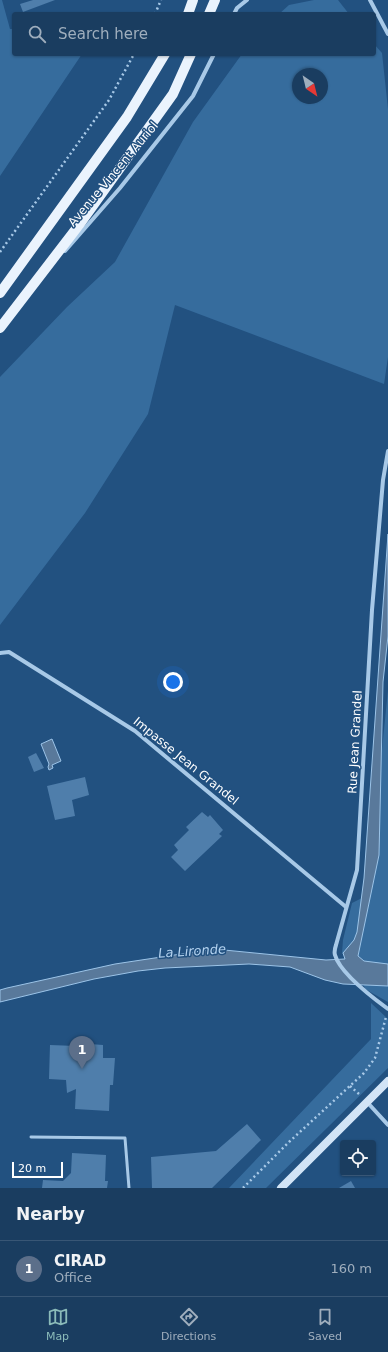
<!DOCTYPE html>
<html lang="en">
<head>
<meta charset="utf-8">
<style>
	:root { --surface:#1a3d60; --page:#274869; --text:#f1f3f6; --muted:#9faebd; --line:#385675; --accent:#8bbbb9 }
	body { margin:0; font-family:"DejaVu Sans",sans-serif; background:var(--page); color:var(--text) }
	.controls { position:absolute; right:12px; bottom:12px; display:grid; overflow:hidden; border-radius:4px; box-shadow:0 1px 3px #0004 }
	.controls button { width:36px; height:36px; display:grid; place-items:center; padding:0; border:0; border-bottom:1px solid var(--line); background:var(--surface); color:var(--text); font:20px sans-serif }
	.compass { position:absolute; left:292px; top:68px; width:36px; height:36px; border-radius:50%; background:var(--surface); box-shadow:0 1px 3px #0004; rotate:145deg }
	.scale { position:absolute; left:12px; bottom:10px; width:51px; box-sizing:border-box; padding-left:4px; border:2px solid #fff; border-top:0; font-size:11px; line-height:14px; white-space:nowrap; color:#fff; -webkit-text-stroke:3px #225180; paint-order:stroke }
	.you { position:absolute; left:173px; top:682px; width:14px; height:14px; margin:-10px; border:3px solid #fff; border-radius:50%; background:#1a73e8; box-shadow:0 0 0 6px #1a73e833 }
	.badge { display:grid; place-items:center; width:26px; height:26px; border-radius:50%; background:var(--accent); color:#fff; font-size:13px; font-weight:700 }
	.pin { position:absolute; translate:-50% -33px; filter:drop-shadow(0 1px 2px #0008) }
	.pin::after { content:''; position:absolute; top:21px; width:14px; height:12px; background:inherit; clip-path:polygon(0 0,100% 0,50% 100%) }
	.list { margin:0; padding:0; list-style:none }
	h2 { display:flex; justify-content:space-between; align-items:center; height:52px; margin:0; padding:0 16px; font-size:17px }
	h2 small { font-size:13px; font-weight:400; color:var(--muted) }
	.list li { display:grid; grid-template-columns:26px 1fr auto; gap:12px; align-items:center; box-sizing:border-box; height:56px; padding:0 16px; border-top:1px solid var(--line) }
	.list b { display:block; font-size:15px; white-space:nowrap }
	.list p { margin:0; font-size:13px; white-space:nowrap; color:var(--muted) }
	.list em { font-size:13px; font-style:normal; color:var(--muted) }
	.icon { flex:none; width:22px; height:22px; fill:none; stroke:currentColor; stroke-width:2; stroke-linecap:round; stroke-linejoin:round }
	.map { position:relative; flex:none; width:388px; height:1188px; overflow:hidden }
	.search { position:absolute; background:var(--surface); box-shadow:0 1px 3px #0004; left:12px; right:12px; top:12px; height:44px; display:flex; align-items:center; gap:10px; box-sizing:border-box; padding:0 14px; border-radius:4px; color:var(--muted); font-size:15px }
	.sheet { height:108px; background:var(--surface) }
	nav { display:flex; justify-content:space-around; align-items:center; box-sizing:border-box; height:56px; border-top:1px solid var(--line); background:var(--surface); font-size:11px; color:var(--muted) }
	nav a { display:grid; justify-items:center; gap:2px }
	nav .on { color:var(--accent) }
	.map>svg:first-child { display:block }
</style>
</head>
<body>
<div class="map">
<svg width="388" height="1188" viewBox="0 0 388 1188">
	<rect width="100%" height="100%" fill="#225180"/>
	<!-- green -->
	<g fill="#366c9d" fill-rule="evenodd">
		<path d="M0 0H2L10 29H14V54H82L0 176Z"/>
		<path d="M314 0H338L349 14H279L289 5Z"/>
		<path d="M374 44 382 53 388 109V357L384 384 175 305 148 414 85 513 0 625V377L67 307 115 262 193 122 242 54H374ZM298 74H322V98H298Z"/>
		<path d="M388 690V1002L365 989 362 979 342 953 343 940 352 903 364 897 378 789Z"/>
		<path d="M371 1003 388 1019V1068L266 1188H229L371 1039Z"/>
	</g>
	<!-- water -->
	<g fill="#59799b" stroke="#9cc4e8">
		<path d="M388 534V636L383 682 379 855 358 956 364 961 388 964V986L343 984 325 980 290 967 249 964 165 968 138 971 94 979 0 1002V990L7 988 115 964 214 949 326 960 345 959 343 953 354 940 357 932 364 878Z"/>
		<path d="M52 739 61 761 52 765 53 768 49 770 48 767 49 764 41 744Z"/>
	</g>
	<!-- building -->
	<g fill="#4f7eab">
		<path d="M33 0H55L23 12 20 4Z"/>
		<path d="M36 753 44 768 34 772 28 757Z"/>
		<path d="M85 777 89 795 72 800 75 816 55 820 47 786Z"/>
		<path d="M202 812 208 817 210 815 223 830 219 834 222 836 185 871 171 857 178 850 174 845 189 830 186 827Z"/>
		<path d="M76 1043 103 1045V1058H115L113 1085H110L109 1111 75 1109 76 1089 67 1093 66 1080 49 1079 50 1045 76 1046Z"/>
		<path d="M247 1124 261 1140 212 1188H152L151 1157 216 1151Z"/>
		<path d="M72 1153 106 1155 105 1181H108L107 1188H42L43 1180 63 1181 71 1173Z"/>
		<path d="M351 1181 355 1188H339Z"/>
	</g>
	<g fill="none" stroke-linecap="round" stroke-linejoin="round">
		<!-- path -->
		<g stroke="#a8c9e7" stroke-width="2.5" stroke-dasharray="2 3" stroke-linecap="butt">
			<path d="M155 14 161 0"/>
			<path d="M0 252 109 100 134 54"/>
			<path d="M350 1086 359 1094"/>
			<path d="M243 1188 289 1142 364 1073 375 1058 386 1017"/>
		</g>
		<!-- lane -->
		<path stroke="#a8c9e7" stroke-width="3" d="M31 1137 125 1138 129 1188"/>
		<!-- street -->
		<g stroke="#a8c9e7" stroke-width="4">
			<path d="M370 0 388 34"/>
			<path d="M234 14 237 8 247 0"/>
			<path d="M65 251 120 188 193 96 214 54"/>
			<path d="M388 451 383 480 372 610 357 870 336 945C335 948 334 952 335 955 340 973 373 998 388 1009"/>
			<path d="M0 653 9 652 135 731 346 907"/>
			<path d="M367 1102 388 1125"/>
		</g>
		<!-- secondary -->
		<path stroke="#d2e4f6" stroke-width="8" d="M281 1188 388 1081"/>
		<!-- primary -->
		<g stroke="#eaf3fd" stroke-width="10">
			<path d="M188 14 193 0"/>
			<path d="M209 14 215 0"/>
			<path d="M0 293 127 117 165 54"/>
			<path d="M0 328 79 225 173 94 191 54"/>
		</g>
	</g>
	<g text-anchor="middle" dominant-baseline="central" stroke-width="3" stroke-linejoin="round" paint-order="stroke">
		<!-- street labels -->
		<g font-size="12" fill="#fff" stroke="#225180">
			<text transform="translate(113 174) rotate(-50)">Avenue Vincent Auriol</text>
			<text transform="translate(355 742) rotate(-87)">Rue Jean Grandel</text>
			<text transform="translate(186 761) rotate(39)">Impasse Jean Grandel</text>
		</g>
		<!-- water labels -->
		<g font-size="13" font-style="italic" fill="#b3d2ef" stroke="#225180">
			<text transform="translate(192 951) rotate(-4)">La Lironde</text>
		</g>
	</g>
</svg>
<div class="controls">
<button><svg class="icon" aria-label="locate" viewBox="0 0 24 24"><circle cx="12" cy="12" r="6"/><path d="M12 2v4M12 18v4M2 12h4M18 12h4"/></svg></button>
</div>
<svg class="compass" viewBox="-18 -18 36 36"><path d="M0-13l5 13h-10z" fill="#e53935"/><path d="M0 13l5-13h-10z" fill="#9faebd"/></svg>
<div class="scale">20 m</div>
<div class="you"></div>
<div class="pin badge" style="left:82px;top:1069px;background:#5c6f8a">1</div>
<div class="search"><svg class="icon" aria-label="search" viewBox="0 0 24 24"><circle cx="10" cy="10" r="6"/><path d="M15 15l6 6"/></svg>Search here</div>
</div>
<section class="sheet">
<h2>Nearby<small></small></h2>
<ul class="list">
<li><span class="badge" style="background:#5c6f8a">1</span><div><b>CIRAD</b><p>Office</p></div><em>160 m</em></li>
</ul>
</section>
<nav>
<a class="on"><svg class="icon" aria-label="map" viewBox="0 0 24 24"><path d="M3 6l6-2 6 2 6-2v14l-6 2-6-2-6 2zM9 4v14M15 6v14"/></svg>Map</a>
<a><svg class="icon" aria-label="directions" viewBox="0 0 24 24"><path d="M12 3l9 9-9 9-9-9zM9 14v-3h6M13 9l2 2-2 2"/></svg>Directions</a>
<a><svg class="icon" aria-label="saved" viewBox="0 0 24 24"><path d="M7 4h10v16l-5-4-5 4z"/></svg>Saved</a>
</nav>
</body>
</html>
